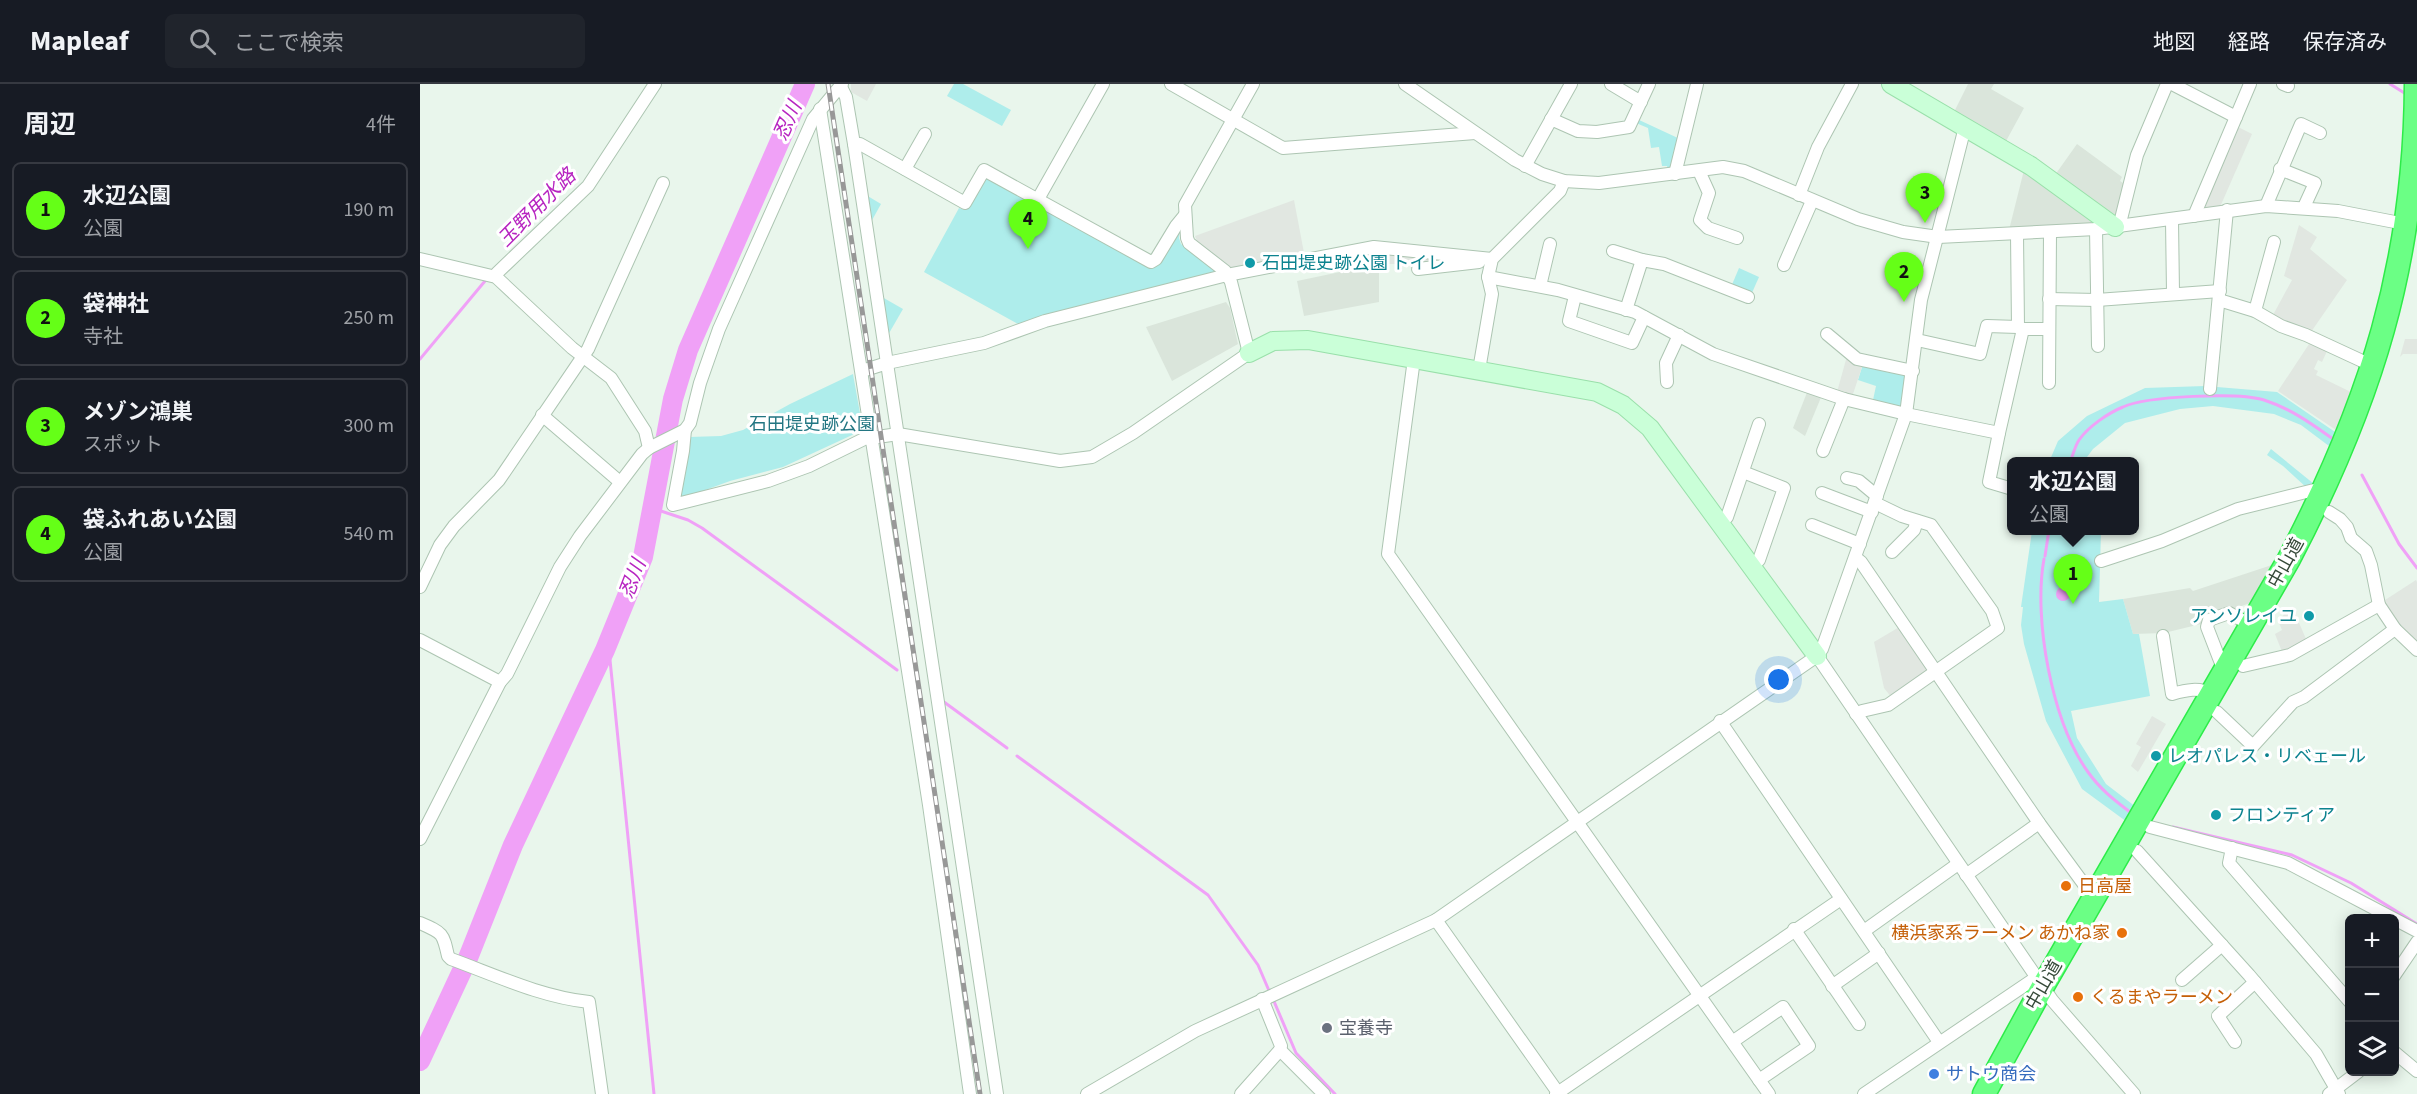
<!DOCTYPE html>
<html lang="ja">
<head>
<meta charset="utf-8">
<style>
	:root { --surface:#171b24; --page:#20242c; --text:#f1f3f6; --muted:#9ea1a6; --line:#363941; --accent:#65ff17 }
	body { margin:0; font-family:"Source Sans 3","Noto Sans JP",sans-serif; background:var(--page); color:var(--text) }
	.controls { position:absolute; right:18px; bottom:18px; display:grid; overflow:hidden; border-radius:9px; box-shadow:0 3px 15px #0003 }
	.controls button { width:54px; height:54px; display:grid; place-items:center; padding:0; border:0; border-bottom:2px solid var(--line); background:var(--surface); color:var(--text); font:30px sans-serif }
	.you { position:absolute; left:1359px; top:596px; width:21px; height:21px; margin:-15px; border:4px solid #fff; border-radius:50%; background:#1a73e8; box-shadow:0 0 0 9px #1a73e833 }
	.badge { display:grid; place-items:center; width:39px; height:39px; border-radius:50%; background:var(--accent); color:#111; font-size:20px; font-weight:700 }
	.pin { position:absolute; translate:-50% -50px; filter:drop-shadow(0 2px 3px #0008) }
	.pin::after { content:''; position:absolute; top:32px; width:21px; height:18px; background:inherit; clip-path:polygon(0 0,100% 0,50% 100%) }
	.popup { position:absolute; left:1587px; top:373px; width:132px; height:78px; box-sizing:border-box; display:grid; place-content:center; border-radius:9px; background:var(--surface); filter:drop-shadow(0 2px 4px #0005); font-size:20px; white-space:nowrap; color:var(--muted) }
	.popup b { font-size:22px; color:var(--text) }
	.popup::after { content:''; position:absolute; left:50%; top:100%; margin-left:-12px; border:12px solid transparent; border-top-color:var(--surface) }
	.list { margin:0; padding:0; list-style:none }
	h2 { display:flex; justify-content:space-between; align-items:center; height:78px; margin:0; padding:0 24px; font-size:26px }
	h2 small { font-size:20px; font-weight:400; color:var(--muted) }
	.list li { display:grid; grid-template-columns:39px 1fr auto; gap:18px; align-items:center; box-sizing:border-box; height:96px; margin:0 12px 12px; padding:0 12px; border:2px solid var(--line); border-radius:9px }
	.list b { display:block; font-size:22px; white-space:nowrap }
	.list p { margin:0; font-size:20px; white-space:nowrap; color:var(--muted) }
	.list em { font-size:20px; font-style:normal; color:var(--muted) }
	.icon { flex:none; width:33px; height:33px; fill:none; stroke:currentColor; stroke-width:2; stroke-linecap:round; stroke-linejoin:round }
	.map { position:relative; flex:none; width:1997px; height:1010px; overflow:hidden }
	header { display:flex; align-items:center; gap:36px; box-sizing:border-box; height:84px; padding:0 30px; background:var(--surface); border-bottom:2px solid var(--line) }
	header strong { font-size:28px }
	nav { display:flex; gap:33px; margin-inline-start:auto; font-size:21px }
	.search { width:420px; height:54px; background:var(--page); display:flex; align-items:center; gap:15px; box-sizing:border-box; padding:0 21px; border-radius:9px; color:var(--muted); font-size:22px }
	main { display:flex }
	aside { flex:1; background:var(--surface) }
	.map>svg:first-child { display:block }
</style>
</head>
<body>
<header>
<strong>Mapleaf</strong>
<div class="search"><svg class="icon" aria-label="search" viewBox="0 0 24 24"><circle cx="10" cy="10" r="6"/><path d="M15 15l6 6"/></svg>ここで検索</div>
<nav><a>地図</a><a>経路</a><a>保存済み</a></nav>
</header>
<main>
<aside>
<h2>周辺<small>4件</small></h2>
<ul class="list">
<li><span class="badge">1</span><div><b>水辺公園</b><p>公園</p></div><em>190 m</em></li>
<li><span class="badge">2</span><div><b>袋神社</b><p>寺社</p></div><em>250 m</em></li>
<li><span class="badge">3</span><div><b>メゾン鴻巣</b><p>スポット</p></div><em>300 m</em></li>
<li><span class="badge">4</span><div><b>袋ふれあい公園</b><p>公園</p></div><em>540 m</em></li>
</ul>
</aside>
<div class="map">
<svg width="1997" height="1010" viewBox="0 0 1997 1010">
	<rect width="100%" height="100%" fill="#e9f6ec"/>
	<!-- industrial -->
	<g fill="#dae5db">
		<path d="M1548 0H1574L1571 5 1604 24 1585 59 1534 28Z"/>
		<path d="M1657 60 1702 93 1700 97 1706 101 1696 135 1635 91Z"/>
		<path d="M1604 86 1674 136 1672 141 1589 146Z"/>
		<path d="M959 184V218L884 232 877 197 920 188Z"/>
		<path d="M806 218 810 224 818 260 752 297 726 243Z"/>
		<path d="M1388 306 1402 311 1385 352 1373 344Z"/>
		<path d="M1855 480 1833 518 1785 535V539L1744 549 1713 550 1703 515 1770 504 1773 507Z"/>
	</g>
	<!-- green -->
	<g fill="#aeedeb">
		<path d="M534 0H543L591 26 582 42 527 12Z"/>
		<path d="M1217 35 1260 55 1253 81 1248 86 1247 82H1242L1239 63 1231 64 1228 44 1216 39Z"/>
		<path d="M568 91 734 184 756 145H760L759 154 761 160 801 190 600 241 504 188 539 124 545 126 563 92Z"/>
		<path d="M446 111 461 120 451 138Z"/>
		<path d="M1319 184 1339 193 1331 211 1311 203Z"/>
		<path d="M462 213 483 225 468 251Z"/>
		<path d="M1443 280 1489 291 1483 323 1453 316 1456 302 1438 296Z"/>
		<path d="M433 290 443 346 363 383 310 397 258 416 269 353 301 352 323 346 370 320Z"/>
		<path d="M1785 302 1857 308 1918 350 1913 365 1881 341 1854 330 1793 322 1760 325 1705 339 1673 365 1664 377 1629 378 1638 357 1667 332 1725 304Z"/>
		<path d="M1851 365 1894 400 1887 404 1863 382 1847 371Z"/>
		<path d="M1612 447H1681L1679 518 1703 515 1713 550H1719L1730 612 1651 627 1657 654 1686 700 1716 723 1707 738 1662 705 1626 637 1604 560 1601 541 1603 523H1601Z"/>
	</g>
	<!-- parking -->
	<g fill="#e1e7e1">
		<path d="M431 0H456L447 17 431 8Z"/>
		<path d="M1816 42 1832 50 1800 123 1784 126 1782 122Z"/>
		<path d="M874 116 885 174 815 187 777 157 775 152Z"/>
		<path d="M1879 141 1897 153 1890 165 1927 196 1891 248 1853 231 1872 196 1864 192Z"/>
		<path d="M955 169 1013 173 1012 180H940L917 183 915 175Z"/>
		<path d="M1985 255H1997V270H1983L1980 273Z"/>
		<path d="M1891 257 1908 265 1902 278 1898 276 1894 285 1898 287 1896 291 1933 309 1919 348 1858 307Z"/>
		<path d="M1427 272 1443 280 1432 313 1417 308Z"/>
		<path d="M1996 496 1997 498V562L1977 543 1962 518Z"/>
		<path d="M1874 527 1886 555 1863 570 1855 550 1862 546 1859 539 1864 530Z"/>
		<path d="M1481 542 1511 588 1472 614 1464 604 1454 558Z"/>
		<path d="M1732 632 1746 640 1718 688 1711 682 1721 663 1716 660Z"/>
	</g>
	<!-- water -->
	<circle fill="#f0a1f7" cx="1643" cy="510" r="7"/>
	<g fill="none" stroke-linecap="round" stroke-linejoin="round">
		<!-- stream -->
		<g stroke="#f0a1f7" stroke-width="3">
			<path d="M1970 0 1986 10"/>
			<path d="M0 275 65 197"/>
			<path d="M1650 378C1653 371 1655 362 1659 356 1668 343 1688 329 1703 323 1727 312 1819 308 1844 316 1872 325 1893 341 1916 357"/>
			<path d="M1942 391 1979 460 1997 484"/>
			<path d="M232 424 268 436 282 444 477 586"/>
			<path d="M1625 472 1629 446"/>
			<path d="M1624 475C1613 535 1632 638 1668 688 1680 705 1694 716 1710 728"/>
			<path d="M185 566 190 576 234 1010"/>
			<path d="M524 618 587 664"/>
			<path d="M597 672 788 811 838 881 850 909"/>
			<path d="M1753 743 1872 771 1931 799 1997 840"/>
			<path d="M853 915 876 969 915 1010"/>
		</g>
		<!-- river -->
		<path stroke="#f0a1f7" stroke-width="20" d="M0 977 48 874 93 761 185 566 223 473 253 315 268 266 385 0"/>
		<!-- street casing -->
		<g stroke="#adc5b2" stroke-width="14">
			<g id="street">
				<path d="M751 0 863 64 1055 49"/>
				<path d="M985 0 1095 76 1122 90 1144 97 1179 99 1303 83 1324 87 1438 135 1483 148 1518 153 1676 145 1846 122 1918 127 1985 140"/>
				<path d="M1191 0 1221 18"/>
				<path d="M1752 0 1816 33"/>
				<path d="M1863 0 1868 2"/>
				<path d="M421 3 426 13 434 60 577 1010"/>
				<path d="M400 25 509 721 550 1010"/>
				<path d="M1131 35 1158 47 1177 48 1209 43 1229 0"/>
				<path d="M434 60H440L545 119 564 86 731 178 736 175 756 142 765 131"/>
				<path d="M1105 82 1151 0"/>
				<path d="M485 85 505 50"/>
				<path d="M1860 85 1895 99 1884 123"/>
				<path d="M1279 87 1289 109 1280 136 1288 144 1317 154"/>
				<path d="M1255 90 1277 0"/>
				<path d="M1379 111 1398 63 1432 0"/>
				<path d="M618 115 683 0"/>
				<path d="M1846 122 1881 40 1900 49"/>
				<path d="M1774 132 1830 0"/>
				<path d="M1752 136 1753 209"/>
				<path d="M1699 143 1717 71 1747 0"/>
				<path d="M1676 145 1678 262"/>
				<path d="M1597 150 1598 243"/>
				<path d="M1193 167 1222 176"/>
				<path d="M0 175 76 193 152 264 191 294 225 347 229 364"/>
				<path d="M1364 181 1392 117"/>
				<path d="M998 185 1059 178"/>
				<path d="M76 193 77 189 168 102 235 0"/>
				<path d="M1068 193 1138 206 1215 228 1293 270 1424 315 1486 330 1579 349 1603 245H1629"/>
				<path d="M1120 202 1130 160"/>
				<path d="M1155 212 1149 237 1212 259 1224 233"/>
				<path d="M1629 215 1677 216 1800 207"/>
				<path d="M1799 216 1835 227 1861 242 1886 251 1953 282"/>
				<path d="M1206 226 1222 176 1244 180 1328 213"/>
				<path d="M1835 227 1854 158"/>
				<path d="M1407 250 1437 275 1493 287"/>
				<path d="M1497 256 1560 270 1567 242 1598 243 1603 245"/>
				<path d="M994 275 968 470 1349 1010"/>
				<path d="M1059 286 1072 210 1068 193 1072 175 1140 107 1144 97"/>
				<path d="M442 287 467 279 564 259 625 237 807 191 954 163 1072 175"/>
				<path d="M1247 298 1246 279 1259 251"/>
				<path d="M1629 299 1630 149"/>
				<path d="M1790 305 1807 126"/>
				<path d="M122 331 200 398"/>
				<path d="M265 346 263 367 253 421 348 397 389 382 444 355 478 350 640 377 672 373 713 349 829 269 811 198 805 187 769 159 767 154 765 121 833 0"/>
				<path d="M1579 349 1569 398 1589 404"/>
				<path d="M1403 367 1424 315"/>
				<path d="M1323 388 1364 404 1339 476 1332 483"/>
				<path d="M1427 394 1439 397 1457 412"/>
				<path d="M1402 409 1452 428"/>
				<path d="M1909 428 1920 435 1927 443 1931 454 1946 467 1951 481 1959 521 1975 545 1997 566"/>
				<path d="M1300 440 1307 433 1339 340"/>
				<path d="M1392 441 1440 460"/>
				<path d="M1472 468 1494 446 1497 437"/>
				<path d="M1436 474 1441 478 1619 739 1674 814"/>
				<path d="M1681 477 1742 457 1818 425 1894 406 1904 408"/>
				<path d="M0 503 20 461 34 442 79 396 168 265 243 99"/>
				<path d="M1743 552 1752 610C1766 606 1779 603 1792 610"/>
				<path d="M0 556 80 598"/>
				<path d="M1397 572 1632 916 1714 1010"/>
				<path d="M1823 582 1870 571 1959 521"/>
				<path d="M1804 587 1787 543 1789 536 1809 529 1831 541"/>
				<path d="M1797 628 1833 662 1873 618 1884 613 1975 545"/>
				<path d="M1436 630 1442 627 1468 621 1578 544 1572 527 1511 441 1482 432 1455 419"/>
				<path d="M1300 637 1519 958"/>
				<path d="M1730 743 1868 779 1997 847"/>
				<path d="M0 755 80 598 87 590 140 483 160 452 222 370 229 364 265 346 270 339 280 299 299 245 393 35 422 0"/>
				<path d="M1812 764 1809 779 1930 918"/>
				<path d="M1717 767 1829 891 1896 970 1919 1010"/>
				<path d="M1546 791 1619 739"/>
				<path d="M1016 836 1139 1010"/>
				<path d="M0 839C23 849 23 849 28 872L31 875C75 891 121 913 169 918L182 1010"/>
				<path d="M1374 845 1439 940"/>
				<path d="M1444 847 1538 780"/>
				<path d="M1974 892 1997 858"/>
				<path d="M1762 896 1802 861"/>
				<path d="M1412 902 1459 869"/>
				<path d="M1315 956 1363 923 1389 962 1339 996"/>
				<path d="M1815 958 1798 932 1835 898"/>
				<path d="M860 966 904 1010"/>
				<path d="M1974 968 1997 987"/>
				<path d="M667 1010 775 947 1016 836 1397 572 1402 565 1486 330 1501 216 1545 43"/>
				<path d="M821 1010 860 966 861 962 842 915"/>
				<path d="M1136 1010 1421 815"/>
				<path d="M1444 1010 1617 893"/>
				<path d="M1909 1010 1938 988"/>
			</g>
		</g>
		<!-- secondary casing -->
		<g stroke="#99e0aa" stroke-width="20">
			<g id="secondary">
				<path d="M1471 0 1611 82 1695 143"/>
				<path d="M829 269 853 257 888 256 1177 308 1203 321 1230 344 1397 572"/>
			</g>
		</g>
		<!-- highway casing -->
		<g stroke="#2deb49" stroke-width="25">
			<path id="highway" d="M1564 1010 1623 902 1869 475C1951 318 1995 179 1996 0"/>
		</g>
		<!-- street -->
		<use href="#street" stroke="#fff" stroke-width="12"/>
		<!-- secondary -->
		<use href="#secondary" stroke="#caffd8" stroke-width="18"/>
		<!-- highway -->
		<use href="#highway" stroke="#6bff85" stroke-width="22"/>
		<!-- rail casing -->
		<g stroke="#989898" stroke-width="5">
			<path id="rail" d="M408 0 560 1010"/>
		</g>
		<!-- rail -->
		<use href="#rail" stroke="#fff" stroke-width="3" stroke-dasharray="9" stroke-linecap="butt"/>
	</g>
	<!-- markers -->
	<g fill="#0f9aa8" stroke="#fff" stroke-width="2">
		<circle cx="830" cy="179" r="6"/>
		<circle cx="1889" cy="532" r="6"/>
		<circle cx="1736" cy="672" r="6"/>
		<circle cx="1796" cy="731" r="6"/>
	</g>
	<g fill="#e8710a" stroke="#fff" stroke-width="2">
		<circle cx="1646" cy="802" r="6"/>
		<circle cx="1702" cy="849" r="6"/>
		<circle cx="1658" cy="913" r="6"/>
	</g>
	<circle fill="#6b7280" stroke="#fff" stroke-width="2" cx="907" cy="944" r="6"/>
	<circle fill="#3f7fe0" stroke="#fff" stroke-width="2" cx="1514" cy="990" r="6"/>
	<g text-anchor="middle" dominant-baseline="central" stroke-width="6" stroke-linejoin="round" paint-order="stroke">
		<!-- culture labels -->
		<g font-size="18" fill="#0d838f" stroke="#fff" text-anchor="start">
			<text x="842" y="179">石田堤史跡公園 トイレ</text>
			<text x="1877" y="532" text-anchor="end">アンソレイユ</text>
			<text x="1748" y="672">レオパレス・リベェール</text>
			<text x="1808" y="731">フロンティア</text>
		</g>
		<!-- park labels -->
		<g font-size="18" fill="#237682" stroke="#fff">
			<text x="392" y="340">石田堤史跡公園</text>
		</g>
		<!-- street labels -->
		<g font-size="18" fill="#364a39" stroke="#fff">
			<text transform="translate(1866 479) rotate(-61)">中山道</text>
			<text transform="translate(1624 901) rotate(-60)">中山道</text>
		</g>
		<!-- food labels -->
		<g font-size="18" fill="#c56008" stroke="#fff" text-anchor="start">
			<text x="1658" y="802">日高屋</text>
			<text x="1690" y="849" text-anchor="end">横浜家系ラーメン あかね家</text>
			<text x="1670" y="913">くるまやラーメン</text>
		</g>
		<!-- worship labels -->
		<g font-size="18" fill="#5b616d" stroke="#fff" text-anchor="start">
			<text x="919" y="944">宝養寺</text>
		</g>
		<!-- shop labels -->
		<g font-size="18" fill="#366cbe" stroke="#fff" text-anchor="start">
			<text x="1526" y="990">サトウ商会</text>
		</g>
		<!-- water labels -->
		<g font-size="20" font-style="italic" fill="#b725c1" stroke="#fff">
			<text transform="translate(368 37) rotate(-66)">忍川</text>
			<text transform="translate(117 124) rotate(-45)">玉野用水路</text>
			<text transform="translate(213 495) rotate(-69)">忍川</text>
		</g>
	</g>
</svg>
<div class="controls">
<button>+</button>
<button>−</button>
<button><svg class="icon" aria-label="layers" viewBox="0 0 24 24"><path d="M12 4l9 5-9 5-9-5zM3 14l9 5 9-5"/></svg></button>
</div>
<div class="you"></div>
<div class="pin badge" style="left:1653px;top:520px">1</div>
<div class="popup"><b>水辺公園</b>公園</div>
<div class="pin badge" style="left:1484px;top:218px">2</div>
<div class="pin badge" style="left:1505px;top:139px">3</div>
<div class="pin badge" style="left:608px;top:165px">4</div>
</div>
</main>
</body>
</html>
